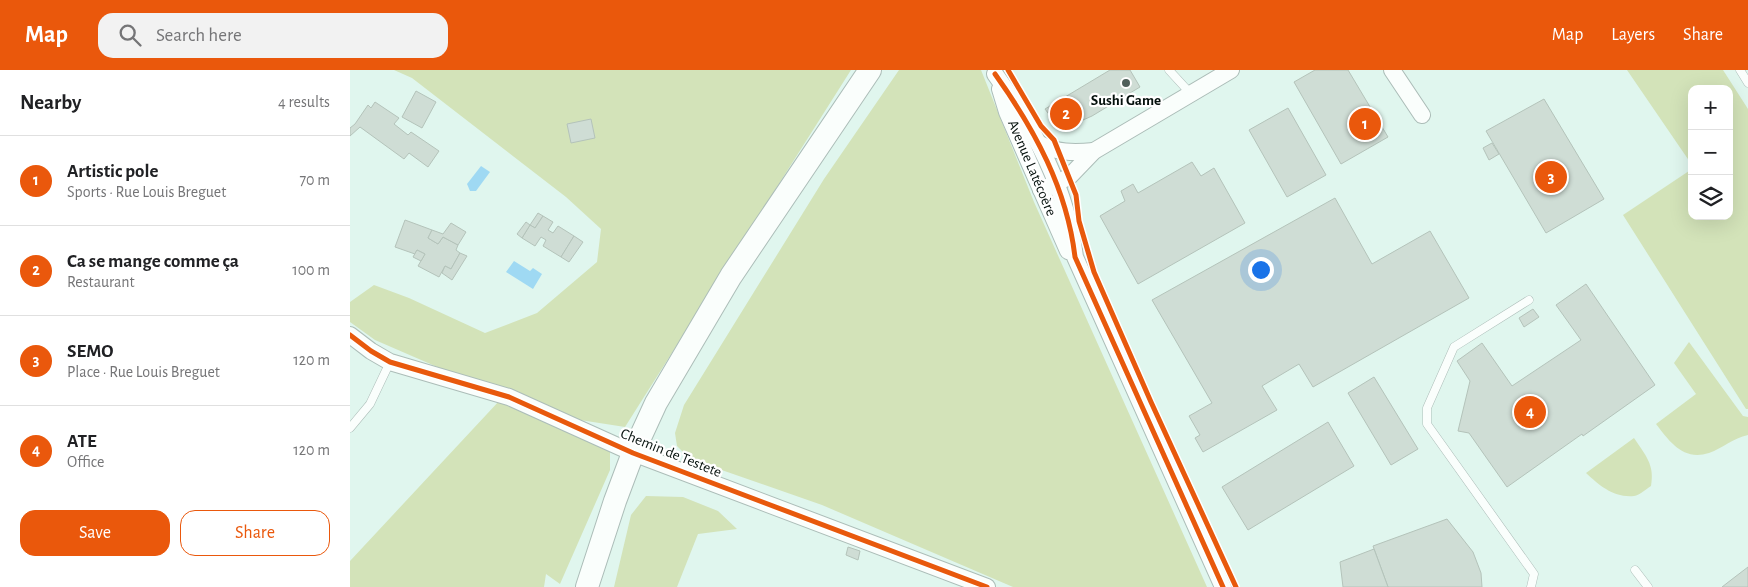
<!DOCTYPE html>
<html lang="en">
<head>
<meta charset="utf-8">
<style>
	:root { --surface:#fff; --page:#f2f2f2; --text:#202124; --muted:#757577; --line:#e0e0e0; --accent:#ea580c }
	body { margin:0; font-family:"Alegreya Sans",sans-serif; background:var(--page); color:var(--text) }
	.controls { position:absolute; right:15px; top:15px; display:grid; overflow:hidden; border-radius:10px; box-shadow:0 5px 20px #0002 }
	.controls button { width:45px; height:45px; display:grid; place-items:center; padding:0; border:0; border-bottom:1px solid var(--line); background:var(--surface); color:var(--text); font:25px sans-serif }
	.you { position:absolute; left:910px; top:199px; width:18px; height:18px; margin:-12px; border:4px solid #fff; border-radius:50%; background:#1a73e8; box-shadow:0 0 0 8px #1a73e833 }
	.badge { display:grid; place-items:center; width:32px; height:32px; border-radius:50%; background:var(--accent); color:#fff; font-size:16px; font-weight:700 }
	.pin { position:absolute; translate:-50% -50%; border:2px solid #fff; box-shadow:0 1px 5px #0006 }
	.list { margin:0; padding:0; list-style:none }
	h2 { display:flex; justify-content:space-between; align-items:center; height:65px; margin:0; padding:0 20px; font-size:21px }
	h2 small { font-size:16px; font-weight:400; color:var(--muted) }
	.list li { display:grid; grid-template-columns:32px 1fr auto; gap:15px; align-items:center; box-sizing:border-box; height:90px; padding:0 20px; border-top:1px solid var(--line) }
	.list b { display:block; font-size:19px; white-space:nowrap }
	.list p { margin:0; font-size:16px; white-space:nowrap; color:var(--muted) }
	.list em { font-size:16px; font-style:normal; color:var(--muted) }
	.actions { display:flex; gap:10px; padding:15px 20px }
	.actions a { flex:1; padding:11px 0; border:1px solid var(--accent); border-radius:15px; text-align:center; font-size:18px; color:var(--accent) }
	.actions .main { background:var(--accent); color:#fff }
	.icon { flex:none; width:28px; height:28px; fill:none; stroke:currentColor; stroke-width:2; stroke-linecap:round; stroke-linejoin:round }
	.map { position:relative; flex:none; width:1398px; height:517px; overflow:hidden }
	header { display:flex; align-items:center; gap:30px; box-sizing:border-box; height:70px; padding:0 25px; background:var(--accent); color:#fff }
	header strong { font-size:24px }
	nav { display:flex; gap:28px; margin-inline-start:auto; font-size:18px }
	.search { width:350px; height:45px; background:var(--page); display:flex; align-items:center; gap:12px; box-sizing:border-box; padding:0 18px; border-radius:15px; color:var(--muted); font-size:19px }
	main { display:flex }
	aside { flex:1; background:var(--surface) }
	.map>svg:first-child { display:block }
</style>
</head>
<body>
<header>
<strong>Map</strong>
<div class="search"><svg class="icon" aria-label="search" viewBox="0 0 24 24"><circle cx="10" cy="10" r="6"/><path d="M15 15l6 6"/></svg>Search here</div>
<nav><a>Map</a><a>Layers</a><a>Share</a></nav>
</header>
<main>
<aside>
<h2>Nearby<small>4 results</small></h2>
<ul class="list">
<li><span class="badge">1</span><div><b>Artistic pole</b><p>Sports · Rue Louis Breguet</p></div><em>70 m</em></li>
<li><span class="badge">2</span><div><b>Ca se mange comme ça</b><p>Restaurant</p></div><em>100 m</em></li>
<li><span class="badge">3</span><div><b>SEMO</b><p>Place · Rue Louis Breguet</p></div><em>120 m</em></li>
<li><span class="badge">4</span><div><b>ATE</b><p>Office</p></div><em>120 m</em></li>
</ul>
<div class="actions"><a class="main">Save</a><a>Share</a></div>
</aside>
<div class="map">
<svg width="1398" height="517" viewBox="0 0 1398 517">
	<rect width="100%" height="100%" fill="#e0f6ee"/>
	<!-- green -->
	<g fill="#d3e3b9">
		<path d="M44 0H501L275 357 198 345 25 270 0 252V232L24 215 59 228 135 263 187 243 247 192 251 159 216 127 62 8Z"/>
		<path d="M549 0H631L684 132 857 517H663L472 435 340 389 327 376 325 363 334 335 474 109Z"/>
		<path d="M1277 0H1373L1398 39V339H1396L1273 145 1342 99V146H1379V19H1342V95Z"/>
		<path d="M1339 272 1393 346 1398 347V365C1383 368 1373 378 1359 383 1333 391 1320 372 1306 354L1346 324 1324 293Z"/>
		<path d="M150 330 260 380V400L210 514 196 504 194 517H0V491Z"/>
		<path d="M1284 368C1295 385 1305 394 1301 416 1296 419 1290 425 1284 426 1264 428 1250 416 1236 403Z"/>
		<path d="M296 426 333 427 368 441 387 459 348 464 327 517H264L281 445Z"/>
	</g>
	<!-- water -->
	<g fill="#9fd9f3">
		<path d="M131 96 140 102 126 121H120L117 114Z"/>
		<path d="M164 191 180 201 183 198 192 204 183 219 156 202Z"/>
	</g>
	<!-- building -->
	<g fill="#cfddd5" stroke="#b4c3ba">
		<path d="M760 0H780L790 17 742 46 724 54 719 55 709 52 701 47 695 39Z"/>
		<path d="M965 0H998L1038 67 991 94 944 12Z"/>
		<path d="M66 21 86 32 72 58 52 47Z"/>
		<path d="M1194 29 1254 129 1196 163 1136 61Z"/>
		<path d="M25 32 49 48 44 54 58 65 61 62 89 81 78 97 59 83 54 89 10 57 0 66V58L5 54 18 35 21 38Z"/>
		<path d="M938 38 976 105 937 127 899 60Z"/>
		<path d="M241 49 245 68 221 73 217 54Z"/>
		<path d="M1142 73 1149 84 1139 90 1133 78Z"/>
		<path d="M842 92 851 106 864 98 895 153 788 214 750 146 775 131 771 121 783 114 788 123Z"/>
		<path d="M985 128 1022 194 1080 161 1119 228 963 317 949 294 912 316 927 340 853 382 845 368 850 365 839 346 862 333 802 230Z"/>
		<path d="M188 143 193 146 185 158 180 155Z"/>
		<path d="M193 146 203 152 198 160 203 163 208 156 224 166 211 187 193 176 196 170 191 167 185 176 172 168 180 155 185 158Z"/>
		<path d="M55 150 82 160 78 168 88 174 93 167 108 175 106 180 110 183 101 199 95 196 89 207 68 196 75 184 67 180 65 184 45 177Z"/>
		<path d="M176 152 180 155 172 168 167 164Z"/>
		<path d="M101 153 116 162 108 175 93 167 88 174 78 168 82 160 93 164Z"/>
		<path d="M224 166 233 172 219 192 211 187Z"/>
		<path d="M67 180 75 184 71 191 63 187Z"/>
		<path d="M110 183 117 186 102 210 92 203 95 196 101 199Z"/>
		<path d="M1236 214 1305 315 1233 366 1232 364 1157 417 1119 363 1108 361 1120 311 1107 291 1132 273 1162 316 1231 270 1206 235Z"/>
		<path d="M1183 239 1189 247 1174 257 1169 248Z"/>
		<path d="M1024 307 1068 379 1041 395 998 323Z"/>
		<path d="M978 352 1004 396 898 460 872 417Z"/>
		<path d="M1097 449 1123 482 1131 503 1132 517H1038L1023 476Z"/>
		<path d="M498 477 510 481 508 490 496 485Z"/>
		<path d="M1024 479 1038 517H993L990 492Z"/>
		<path d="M1398 497V517H1372L1381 510Z"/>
	</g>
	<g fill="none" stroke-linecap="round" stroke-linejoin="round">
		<!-- service casing -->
		<g stroke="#acbdb8" stroke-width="9">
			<g id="service">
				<path d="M819 0 841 24"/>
				<path d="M1390 0 1398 13"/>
				<path d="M1179 230 1104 277 1077 338V354L1184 504 1181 517"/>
				<path d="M0 358 20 334 40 292"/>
				<path d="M1285 500 1298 517"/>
			</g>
		</g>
		<!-- minor casing -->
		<g stroke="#acbdb8" stroke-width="18">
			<g id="minor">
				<path d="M1042 0 1072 45"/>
				<path d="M645 4C685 60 717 119 725 187L873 517"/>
				<path d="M650 19 657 42 718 181"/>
				<path d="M688 73C707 83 723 83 744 81"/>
				<path d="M691 120 719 107 744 81 881 0"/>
				<path d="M0 265 21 281 40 292 159 327 283 383 637 517"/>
			</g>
		</g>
		<!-- secondary casing -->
		<g stroke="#acbdb8" stroke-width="24">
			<path id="secondary" d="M237 517 265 431 283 383 306 333 381 206 520 0"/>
		</g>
		<!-- service -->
		<use href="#service" stroke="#fafefc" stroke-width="8"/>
		<!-- minor -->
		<use href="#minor" stroke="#fafefc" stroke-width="16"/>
		<!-- secondary -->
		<use href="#secondary" stroke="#fafefc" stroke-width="22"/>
		<!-- cycleway casing -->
		<g stroke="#fff" stroke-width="8">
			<g id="cycleway">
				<path d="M658 0 691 56 704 70 726 125 729 151 744 202 801 332 886 517"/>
				<path d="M645 4C685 60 717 119 725 187L873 517"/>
				<path d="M0 265 21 281 40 292 159 327 283 383 637 517"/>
			</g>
		</g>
		<!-- cycleway -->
		<use href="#cycleway" stroke="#e8590c" stroke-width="5"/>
	</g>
	<!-- markers -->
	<circle fill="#51605b" stroke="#fff" stroke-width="2" cx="776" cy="13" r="5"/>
	<g text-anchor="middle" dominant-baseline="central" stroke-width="4.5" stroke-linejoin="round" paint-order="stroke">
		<!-- poi labels -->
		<g font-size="15" font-weight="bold" fill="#04100c" stroke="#fff">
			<text x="776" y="30">Sushi Game</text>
		</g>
		<!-- street labels -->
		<g font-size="15" fill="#04100c" stroke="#fff">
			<text transform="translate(682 98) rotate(67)">Avenue Latécoère</text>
			<text transform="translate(321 383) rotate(22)">Chemin de Testete</text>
		</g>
	</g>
</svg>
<div class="controls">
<button>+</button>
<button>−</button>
<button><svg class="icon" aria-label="layers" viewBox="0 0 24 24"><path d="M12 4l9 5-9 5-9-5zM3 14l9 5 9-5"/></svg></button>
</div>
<div class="you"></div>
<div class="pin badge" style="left:1015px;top:54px">1</div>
<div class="pin badge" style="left:716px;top:44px">2</div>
<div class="pin badge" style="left:1201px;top:107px">3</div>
<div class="pin badge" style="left:1180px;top:342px">4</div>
</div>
</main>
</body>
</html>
